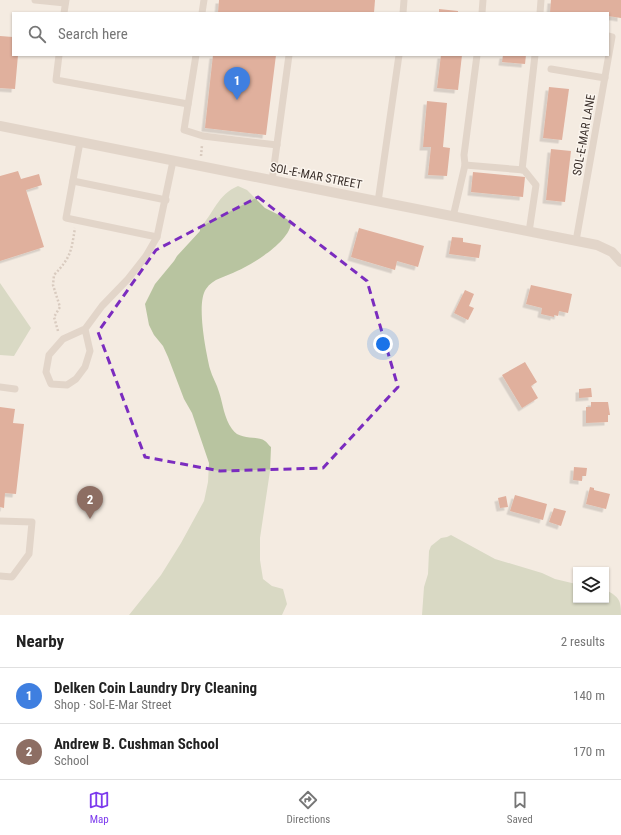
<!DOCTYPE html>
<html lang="en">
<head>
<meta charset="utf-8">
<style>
	:root { --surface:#fff; --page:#f6f6f6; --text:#222; --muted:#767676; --line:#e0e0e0; --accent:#7c3aed }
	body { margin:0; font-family:"Roboto Condensed",sans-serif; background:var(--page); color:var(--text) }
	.controls { position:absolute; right:12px; bottom:12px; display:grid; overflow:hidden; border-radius:0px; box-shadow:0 1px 3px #0004 }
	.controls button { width:36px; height:36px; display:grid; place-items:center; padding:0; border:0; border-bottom:1px solid var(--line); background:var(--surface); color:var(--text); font:20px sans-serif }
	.you { position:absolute; left:383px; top:344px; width:14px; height:14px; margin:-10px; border:3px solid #fff; border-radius:50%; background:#1a73e8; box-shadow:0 0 0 6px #1a73e833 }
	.badge { display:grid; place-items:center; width:26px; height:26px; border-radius:50%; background:var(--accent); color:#fff; font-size:13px; font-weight:700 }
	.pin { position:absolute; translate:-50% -33px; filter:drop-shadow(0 1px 2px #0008) }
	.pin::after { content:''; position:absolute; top:21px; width:14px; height:12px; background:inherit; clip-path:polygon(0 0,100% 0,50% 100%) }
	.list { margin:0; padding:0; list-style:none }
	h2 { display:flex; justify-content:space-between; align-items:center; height:52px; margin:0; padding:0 16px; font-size:17px }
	h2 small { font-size:13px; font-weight:400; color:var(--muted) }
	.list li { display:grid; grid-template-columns:26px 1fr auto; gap:12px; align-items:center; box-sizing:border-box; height:56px; padding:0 16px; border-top:1px solid var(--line) }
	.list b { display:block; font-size:15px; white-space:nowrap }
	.list p { margin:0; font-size:13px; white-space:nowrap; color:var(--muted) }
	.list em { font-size:13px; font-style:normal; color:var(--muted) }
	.icon { flex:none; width:22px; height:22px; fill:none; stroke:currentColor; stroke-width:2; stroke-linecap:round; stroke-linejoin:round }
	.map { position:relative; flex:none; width:621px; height:615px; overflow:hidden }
	.search { position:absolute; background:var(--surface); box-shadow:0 1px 3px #0004; left:12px; right:12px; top:12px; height:44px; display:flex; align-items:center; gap:10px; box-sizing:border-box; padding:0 14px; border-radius:0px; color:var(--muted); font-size:15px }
	.sheet { height:164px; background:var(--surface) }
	nav { display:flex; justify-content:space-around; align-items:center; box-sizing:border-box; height:56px; border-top:1px solid var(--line); background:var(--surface); font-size:11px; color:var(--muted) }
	nav a { display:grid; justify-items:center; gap:2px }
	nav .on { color:var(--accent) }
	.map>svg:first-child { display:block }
</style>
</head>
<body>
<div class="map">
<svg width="621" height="615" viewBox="0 0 621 615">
	<defs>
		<filter id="shadow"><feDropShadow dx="-3.5" dy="3.5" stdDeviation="0" flood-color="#0004"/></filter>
	</defs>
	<rect width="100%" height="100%" fill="#f4ebe1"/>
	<!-- green -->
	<g fill="#b8c4a0">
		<path d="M238 186 247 190 265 208 289 220 291 222C291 241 253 264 237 271 226 277 213 278 206 289 196 303 206 352 210 369 212 377 217 384 219 392 223 404 224 418 232 429 240 441 256 435 265 441 267 442 269 446 271 447L270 471 260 538V560L263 579 272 586 283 589 287 604 282 615H129L161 575 181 543 204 501 208 482 209 463 192 413 184 399 168 357 163 346 154 335 149 325 145 304 155 284 174 261 177 256 200 231V228C213 214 218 194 238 186Z"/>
		<path d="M0 283 31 328 14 356 0 355Z"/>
		<path d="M451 535 495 559 542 573 555 579 576 584V600H606V590C619 597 621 600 621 615H422L424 587 428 574 429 551 431 546 441 538 447 537Z"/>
	</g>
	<!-- building -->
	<g fill="#c8694b" filter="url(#shadow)">
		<path d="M219 0H375L374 13H218Z"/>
		<path d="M551 0H621V18L608 16V13H550Z"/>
		<path d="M439 9 458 11V13H439Z"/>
		<path d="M0 36 13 37V55H18L15 89 0 88Z"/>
		<path d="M213 55H276L266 135 205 128Z"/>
		<path d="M441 55H462L458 90 437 88Z"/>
		<path d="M503 55H526L525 64 502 62Z"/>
		<path d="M549 87 569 89 562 140 543 138Z"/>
		<path d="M427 101 447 103 443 147 450 148 447 176 428 175 431 147H423Z"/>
		<path d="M551 149 571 151 565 202 546 200Z"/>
		<path d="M18 171 21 179 39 174 42 185 26 190 44 247 0 261V176Z"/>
		<path d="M473 172 525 177 523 197 471 192Z"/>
		<path d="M359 228 424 246 418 267 397 261 395 270 351 257Z"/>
		<path d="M452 237 463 238V242L481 245 479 258 449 254Z"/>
		<path d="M531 285 572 294 568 313 559 311 558 316 554 315V317L541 314 542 308 526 304Z"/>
		<path d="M465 290 474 294 469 306 474 308 468 320 454 313Z"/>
		<path d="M525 362 537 382 531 386 538 398 522 408 502 375Z"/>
		<path d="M591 388 592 397 579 398V389Z"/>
		<path d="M591 402H608L610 415H608V422L586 423V407H591Z"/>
		<path d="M0 407 15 409 13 423 24 424 16 494 5 493 4 508 0 507Z"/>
		<path d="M574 467 587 468 586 476H582V481L573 480Z"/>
		<path d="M590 487 594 488V490L610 494 606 509 586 504Z"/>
		<path d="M515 495 547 504 543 520 510 511Z"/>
		<path d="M506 496 508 507 500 508 498 498Z"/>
		<path d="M554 508 566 511 561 526 549 522Z"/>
	</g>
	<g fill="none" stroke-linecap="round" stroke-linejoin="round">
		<!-- path -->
		<g stroke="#b9a596" stroke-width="2.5" stroke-dasharray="2 2" stroke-linecap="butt">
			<path d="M201 156 202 145"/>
			<path d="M58 331 54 317 60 307 53 285 54 275C71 257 71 252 75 228"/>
		</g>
		<!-- lane -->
		<g stroke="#cdbbac" stroke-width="7">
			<path d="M35 0 65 3"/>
			<path d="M64 13 66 0"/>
			<path d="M202 13 204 0"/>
			<path d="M403 13 404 0"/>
			<path d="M482 13 483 0"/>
			<path d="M540 13 541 0"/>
			<path d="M59 55 56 80 188 104"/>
			<path d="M196 55 184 130 203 136 277 145"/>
			<path d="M477 55 464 155 465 165 524 170 536 185 529 232"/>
			<path d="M551 69 605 78"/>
			<path d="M80 142 66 218 157 237"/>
			<path d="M522 170 535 55"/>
			<path d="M73 181 166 200"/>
			<path d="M272 181 289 55"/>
			<path d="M378 202 399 55"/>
			<path d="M453 217 465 165"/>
			<path d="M576 241 612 37 608 36"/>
			<path d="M85 329 90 351 85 367 76 379 67 385 51 384 46 372 49 355 63 339 85 329 102 306 128 279 146 256 157 237 173 161"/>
			<path d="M0 387 15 389"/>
			<path d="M0 521 32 522 29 554 12 577 0 576"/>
		</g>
		<!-- street -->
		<path stroke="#cdbbac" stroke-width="10" d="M0 126 597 245 612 252 621 262"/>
	</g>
	<!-- marked area -->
	<path d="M0 0H621V615H0ZM258 197 367 281 398 387 323 468 220 471 145 457 98 332 156 250Z" fill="#f4ebe1" fill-opacity=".55" fill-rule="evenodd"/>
	<path fill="none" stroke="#7b2cbf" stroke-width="3" stroke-dasharray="8 5" stroke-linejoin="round" d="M258 197 367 281 398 387 323 468 220 471 145 457 98 332 156 250Z"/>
	<g text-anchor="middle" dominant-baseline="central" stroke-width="3" stroke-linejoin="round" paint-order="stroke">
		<!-- street labels -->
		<g font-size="12" fill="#3b302b" stroke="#fbf5ee">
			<text transform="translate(584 135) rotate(-80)">SOL-E-MAR LANE</text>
			<text transform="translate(316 176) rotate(11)">SOL-E-MAR STREET</text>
		</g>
	</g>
</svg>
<div class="controls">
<button><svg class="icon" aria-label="layers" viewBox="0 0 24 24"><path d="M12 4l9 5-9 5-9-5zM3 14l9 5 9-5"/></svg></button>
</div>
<div class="you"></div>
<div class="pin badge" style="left:237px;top:100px;background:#3f7fe0">1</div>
<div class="pin badge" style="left:90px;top:519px;background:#8d6e63">2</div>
<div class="search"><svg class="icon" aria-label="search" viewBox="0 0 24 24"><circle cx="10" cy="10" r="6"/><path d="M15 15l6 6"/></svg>Search here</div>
</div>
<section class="sheet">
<h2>Nearby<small>2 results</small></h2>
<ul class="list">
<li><span class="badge" style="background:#3f7fe0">1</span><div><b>Delken Coin Laundry Dry Cleaning</b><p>Shop · Sol-E-Mar Street</p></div><em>140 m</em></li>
<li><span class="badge" style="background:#8d6e63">2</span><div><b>Andrew B. Cushman School</b><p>School</p></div><em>170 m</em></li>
</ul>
</section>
<nav>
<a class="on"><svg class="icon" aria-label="map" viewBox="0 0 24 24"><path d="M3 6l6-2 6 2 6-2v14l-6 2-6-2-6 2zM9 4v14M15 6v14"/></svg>Map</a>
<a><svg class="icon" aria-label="directions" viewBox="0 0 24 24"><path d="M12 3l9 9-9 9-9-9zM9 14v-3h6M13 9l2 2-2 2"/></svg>Directions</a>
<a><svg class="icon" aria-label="saved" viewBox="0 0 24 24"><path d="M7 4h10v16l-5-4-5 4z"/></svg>Saved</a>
</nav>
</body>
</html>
